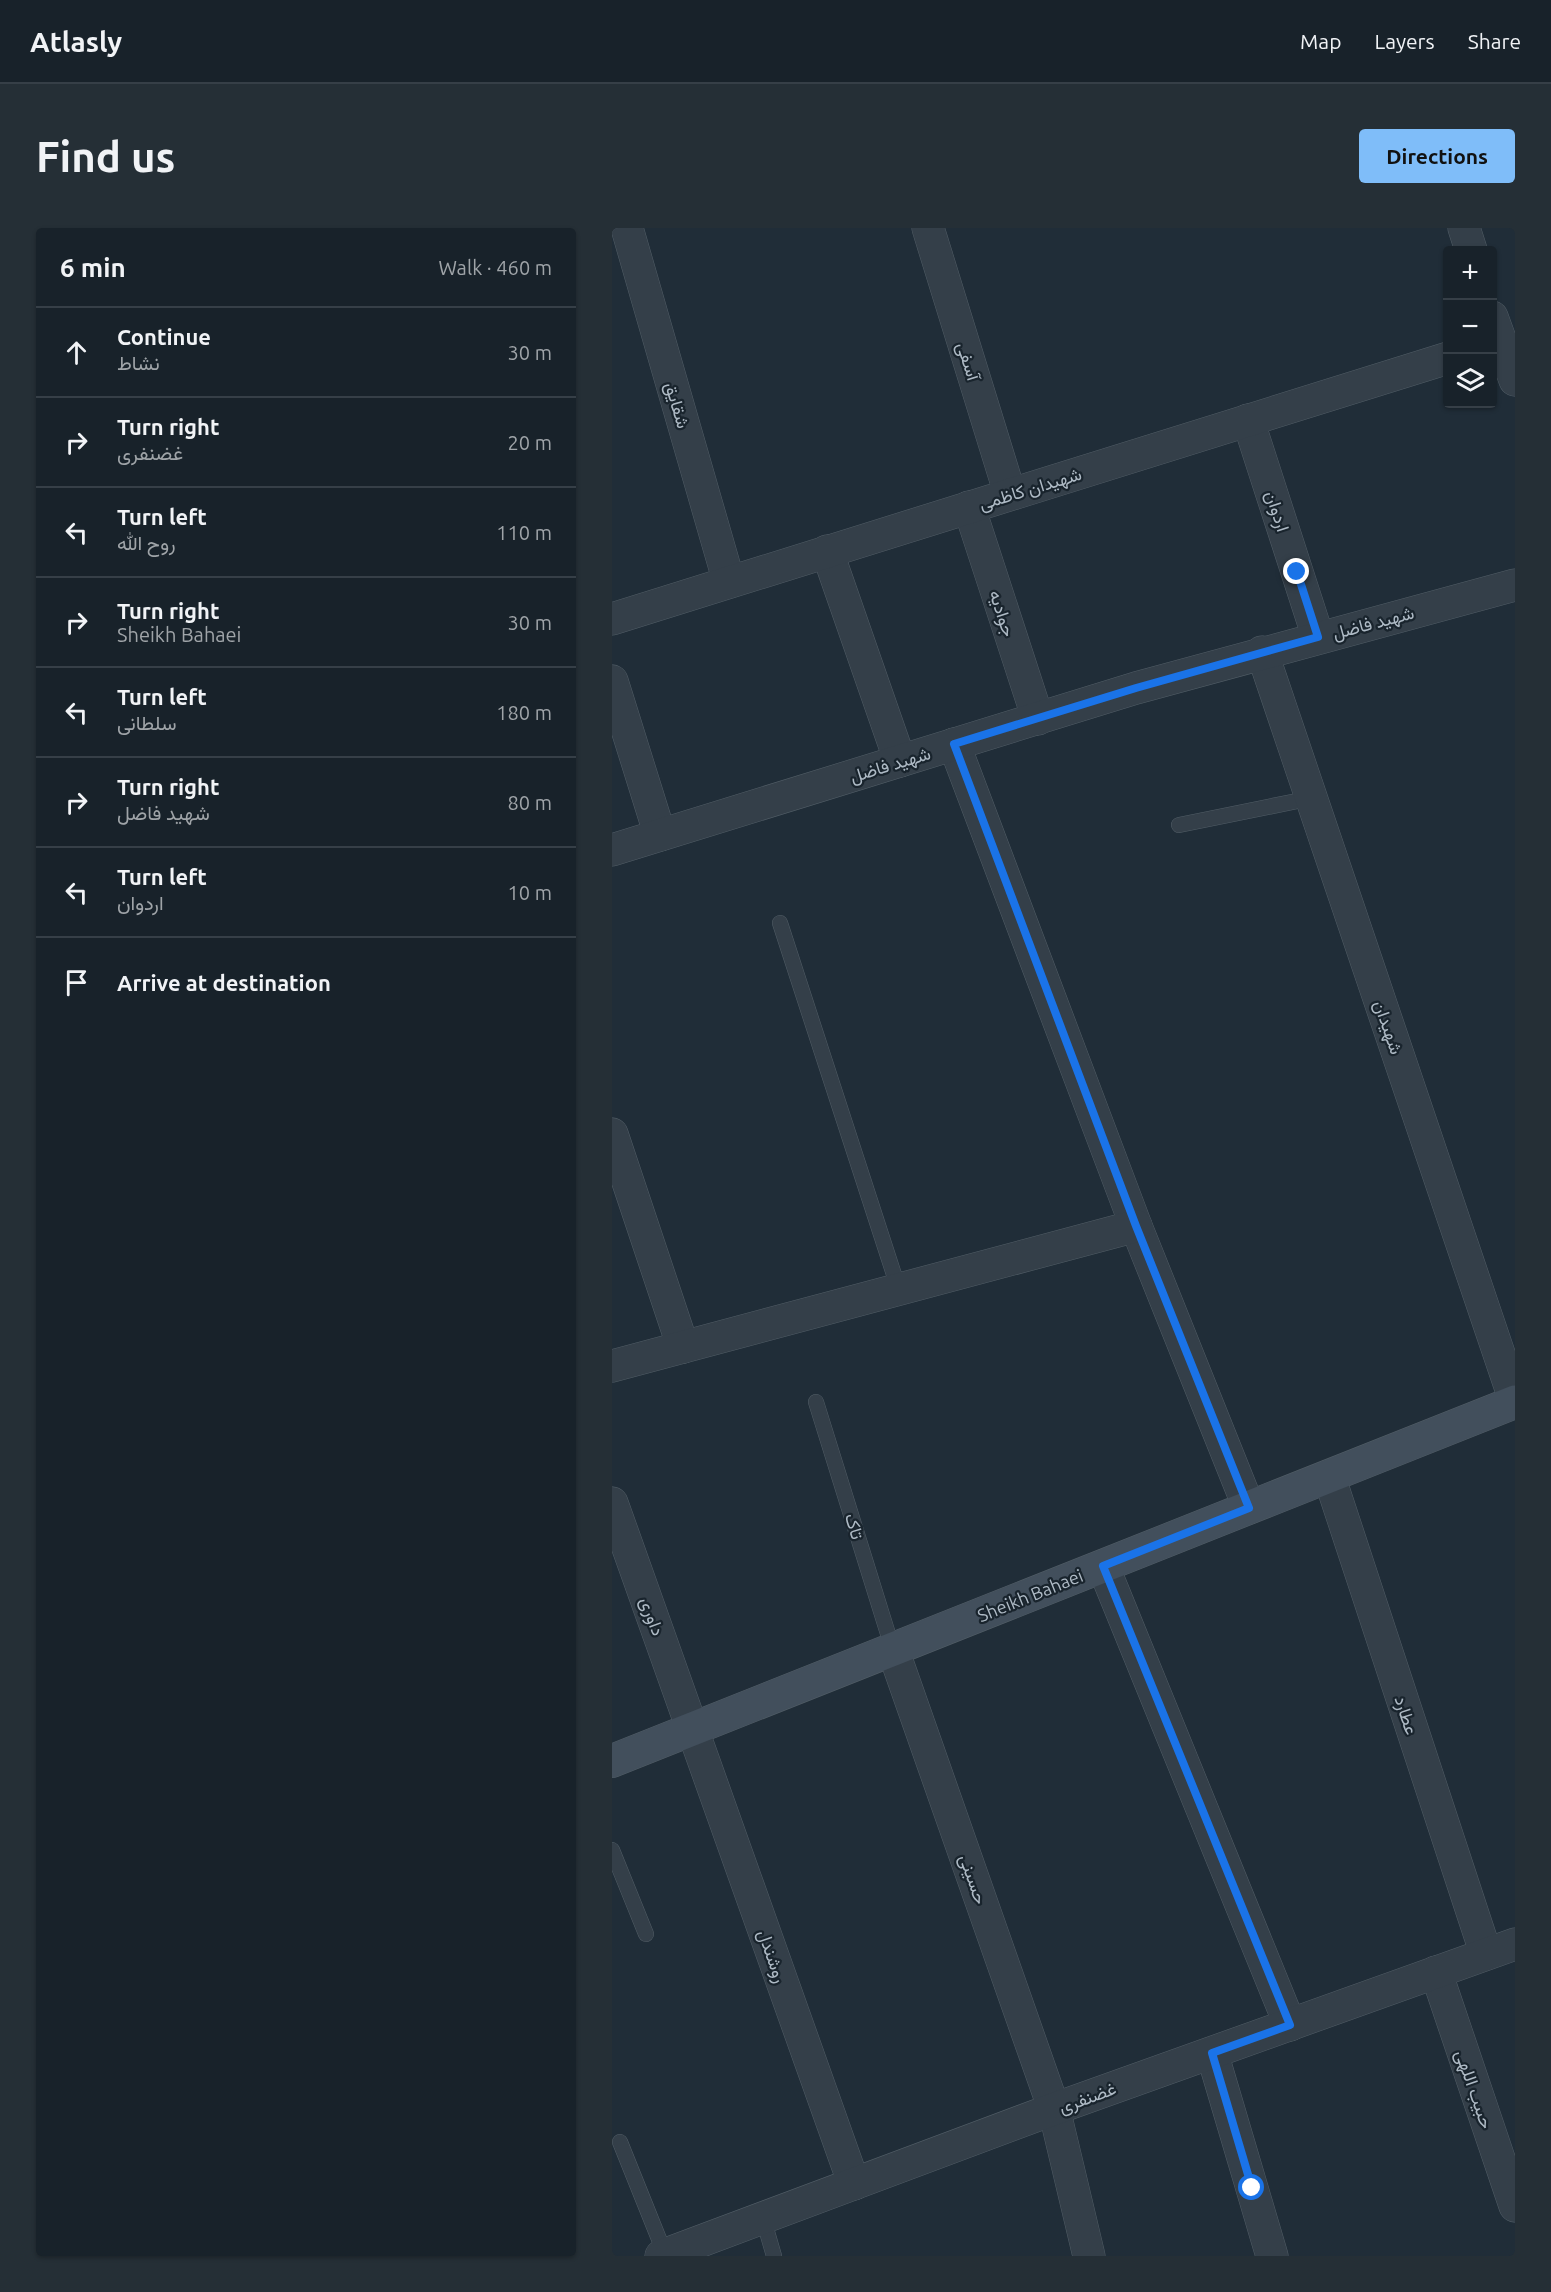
<!DOCTYPE html>
<html lang="en">
<head>
<meta charset="utf-8">
<style>
	:root { --surface:#18222a; --page:#252f36; --text:#f1f3f6; --muted:#9fa4a8; --line:#363f47; --accent:#7fbdf9 }
	body { margin:0; font-family:Ubuntu,Vazirmatn,sans-serif; background:var(--page); color:var(--text) }
	.controls { position:absolute; right:18px; top:18px; display:grid; overflow:hidden; border-radius:6px; box-shadow:0 2px 4px #0004 }
	.controls button { width:54px; height:54px; display:grid; place-items:center; padding:0; border:0; border-bottom:2px solid var(--line); background:var(--surface); color:var(--text); font:30px sans-serif }
	.stop { position:absolute; width:18px; height:18px; margin:-14px; border:4px solid #1a73e8; border-radius:50%; background:#fff }
	.stop.end { background:#1a73e8; border-color:#fff; box-shadow:0 2px 6px #0008 }
	.list { margin:0; padding:0; list-style:none }
	h2 { display:flex; justify-content:space-between; align-items:center; height:78px; margin:0; padding:0 24px; font-size:26px }
	h2 small { font-size:20px; font-weight:400; color:var(--muted) }
	.list li { display:grid; grid-template-columns:39px 1fr auto; gap:18px; align-items:center; box-sizing:border-box; height:90px; padding:0 24px; border-top:2px solid var(--line) }
	.list b { display:block; font-size:22px; white-space:nowrap }
	.list p { margin:0; font-size:20px; white-space:nowrap; color:var(--muted) }
	.list em { font-size:20px; font-style:normal; color:var(--muted) }
	.icon { flex:none; width:33px; height:33px; fill:none; stroke:currentColor; stroke-width:2; stroke-linecap:round; stroke-linejoin:round }
	.map { position:relative; flex:none; width:903px; height:2028px; overflow:hidden; border-radius:6px }
	header { display:flex; align-items:center; gap:36px; box-sizing:border-box; height:84px; padding:0 30px; background:var(--surface); border-bottom:2px solid var(--line) }
	header strong { font-size:28px }
	nav { display:flex; gap:33px; margin-inline-start:auto; font-size:21px }
	.intro { display:flex; align-items:center; justify-content:space-between; box-sizing:border-box; height:144px; padding:0 36px }
	h1 { margin:0; font-size:42px }
	.button { padding:15px 27px; border-radius:6px; background:var(--accent); color:#111; font-size:21px; font-weight:700 }
	main { display:flex; gap:36px; padding:0 36px }
	aside { flex:1; background:var(--surface); border-radius:6px; box-shadow:0 2px 4px #0004 }
	.map>svg:first-child { display:block }
</style>
</head>
<body>
<header>
<strong>Atlasly</strong>
<nav><a>Map</a><a>Layers</a><a>Share</a></nav>
</header>
<div class="intro"><h1>Find us</h1><a class="button">Directions</a></div>
<main>
<aside>
<h2>6 min<small>Walk · 460 m</small></h2>
<ul class="list">
<li><svg class="icon" aria-label="ahead" viewBox="0 0 24 24"><path d="M12 20V5M6 11l6-6 6 6"/></svg><div><b>Continue</b><p>نشاط</p></div><em>30 m</em></li>
<li><svg class="icon" aria-label="right" viewBox="0 0 24 24"><path d="M7 20v-9h11M14 6l5 5-5 5"/></svg><div><b>Turn right</b><p>غضنفری</p></div><em>20 m</em></li>
<li><svg class="icon" aria-label="left" viewBox="0 0 24 24"><path d="M17 20v-9H6M10 6l-5 5 5 5"/></svg><div><b>Turn left</b><p>روح الله</p></div><em>110 m</em></li>
<li><svg class="icon" aria-label="right" viewBox="0 0 24 24"><path d="M7 20v-9h11M14 6l5 5-5 5"/></svg><div><b>Turn right</b><p>Sheikh Bahaei</p></div><em>30 m</em></li>
<li><svg class="icon" aria-label="left" viewBox="0 0 24 24"><path d="M17 20v-9H6M10 6l-5 5 5 5"/></svg><div><b>Turn left</b><p>سلطانی</p></div><em>180 m</em></li>
<li><svg class="icon" aria-label="right" viewBox="0 0 24 24"><path d="M7 20v-9h11M14 6l5 5-5 5"/></svg><div><b>Turn right</b><p>شهید فاضل</p></div><em>80 m</em></li>
<li><svg class="icon" aria-label="left" viewBox="0 0 24 24"><path d="M17 20v-9H6M10 6l-5 5 5 5"/></svg><div><b>Turn left</b><p>اردوان</p></div><em>10 m</em></li>
<li><svg class="icon" aria-label="arrive" viewBox="0 0 24 24"><path d="M6 21V4h12l-3 4 3 4H6"/></svg><div><b>Arrive at destination</b></div></li>
</ul>
</aside>
<div class="map">
<svg width="903" height="2028" viewBox="0 0 903 2028">
	<rect width="100%" height="100%" fill="#202d38"/>
	<g fill="none" stroke-linecap="round" stroke-linejoin="round">
		<!-- service casing -->
		<g stroke="#515d66" stroke-width="16">
			<g id="service">
				<path d="M567 597 700 570"/>
				<path d="M168 695 287 1062"/>
				<path d="M204 1174 281 1422"/>
				<path d="M0 1622 34 1706"/>
				<path d="M8 1914 53 2026"/>
				<path d="M151 1990 162 2028"/>
			</g>
		</g>
		<!-- minor casing -->
		<g stroke="#515d66" stroke-width="33">
			<g id="minor">
				<path d="M15 0 117 354"/>
				<path d="M316 0 398 266"/>
				<path d="M852 0 859 22"/>
				<path d="M880 89 903 152"/>
				<path d="M636 192 706 409"/>
				<path d="M357 279 426 491"/>
				<path d="M215 323 288 533"/>
				<path d="M0 391 836 130"/>
				<path d="M650 424 903 1173"/>
				<path d="M0 453 48 607"/>
				<path d="M342 516 524 998 637 1280"/>
				<path d="M0 622 524 460 903 357"/>
				<path d="M0 906 71 1119"/>
				<path d="M0 1138 524 998"/>
				<path d="M717 1248 874 1726"/>
				<path d="M0 1275 242 1956"/>
				<path d="M491 1338 678 1797"/>
				<path d="M281 1422 442 1881 477 2028"/>
				<path d="M824 1744 903 1978"/>
				<path d="M600 1825 660 2028"/>
				<path d="M49 2028 442 1881 903 1716"/>
			</g>
		</g>
		<!-- secondary casing -->
		<g stroke="#515d66" stroke-width="34">
			<path id="secondary" d="M0 1533 903 1174"/>
		</g>
		<!-- service -->
		<use href="#service" stroke="#343f49" stroke-width="15"/>
		<!-- minor -->
		<use href="#minor" stroke="#343f49" stroke-width="32"/>
		<!-- secondary -->
		<use href="#secondary" stroke="#424f5c" stroke-width="33"/>
	</g>
	<g fill="none" stroke-linecap="round" stroke-linejoin="round">
		<!-- route -->
		<path stroke="#1a73e8" stroke-width="8" d="M640 1960 600 1825 678 1797 491 1338 637 1280 524 998 342 516 524 460 706 409 685 344"/>
	</g>
	<g text-anchor="middle" dominant-baseline="central" stroke-width="4.5" stroke-linejoin="round" paint-order="stroke">
		<!-- street labels -->
		<g font-size="18" fill="#aebac5" stroke="#19242d">
			<text transform="translate(357 133) rotate(73)">آسفی</text>
			<text transform="translate(66 177) rotate(74)">شقایق</text>
			<text transform="translate(418 260) rotate(-17)">شهیدان کاظمی</text>
			<text transform="translate(666 283) rotate(72)">اردوان</text>
			<text transform="translate(391 385) rotate(72)">جوادیه</text>
			<text transform="translate(761 394) rotate(-15)">شهید فاضل</text>
			<text transform="translate(278 536) rotate(-17)">شهید فاضل</text>
			<text transform="translate(777 799) rotate(71)">شهیدان</text>
			<text transform="translate(243 1298) rotate(73)">تاک</text>
			<text transform="translate(418 1367) rotate(-22)">Sheikh Bahaei</text>
			<text transform="translate(41 1388) rotate(70)">داوری</text>
			<text transform="translate(795 1487) rotate(72)">عطارد</text>
			<text transform="translate(362 1651) rotate(71)">حسینی</text>
			<text transform="translate(161 1728) rotate(71)">روشندل</text>
			<text transform="translate(863 1861) rotate(71)">حبیب اللهی</text>
			<text transform="translate(475 1869) rotate(-20)">غضنفری</text>
		</g>
	</g>
</svg>
<div class="controls">
<button>+</button>
<button>−</button>
<button><svg class="icon" aria-label="layers" viewBox="0 0 24 24"><path d="M12 4l9 5-9 5-9-5zM3 14l9 5 9-5"/></svg></button>
</div>
<div class="stop" style="left:640px;top:1960px"></div>
<div class="stop end" style="left:685px;top:344px"></div>
</div>
</main>
</body>
</html>
